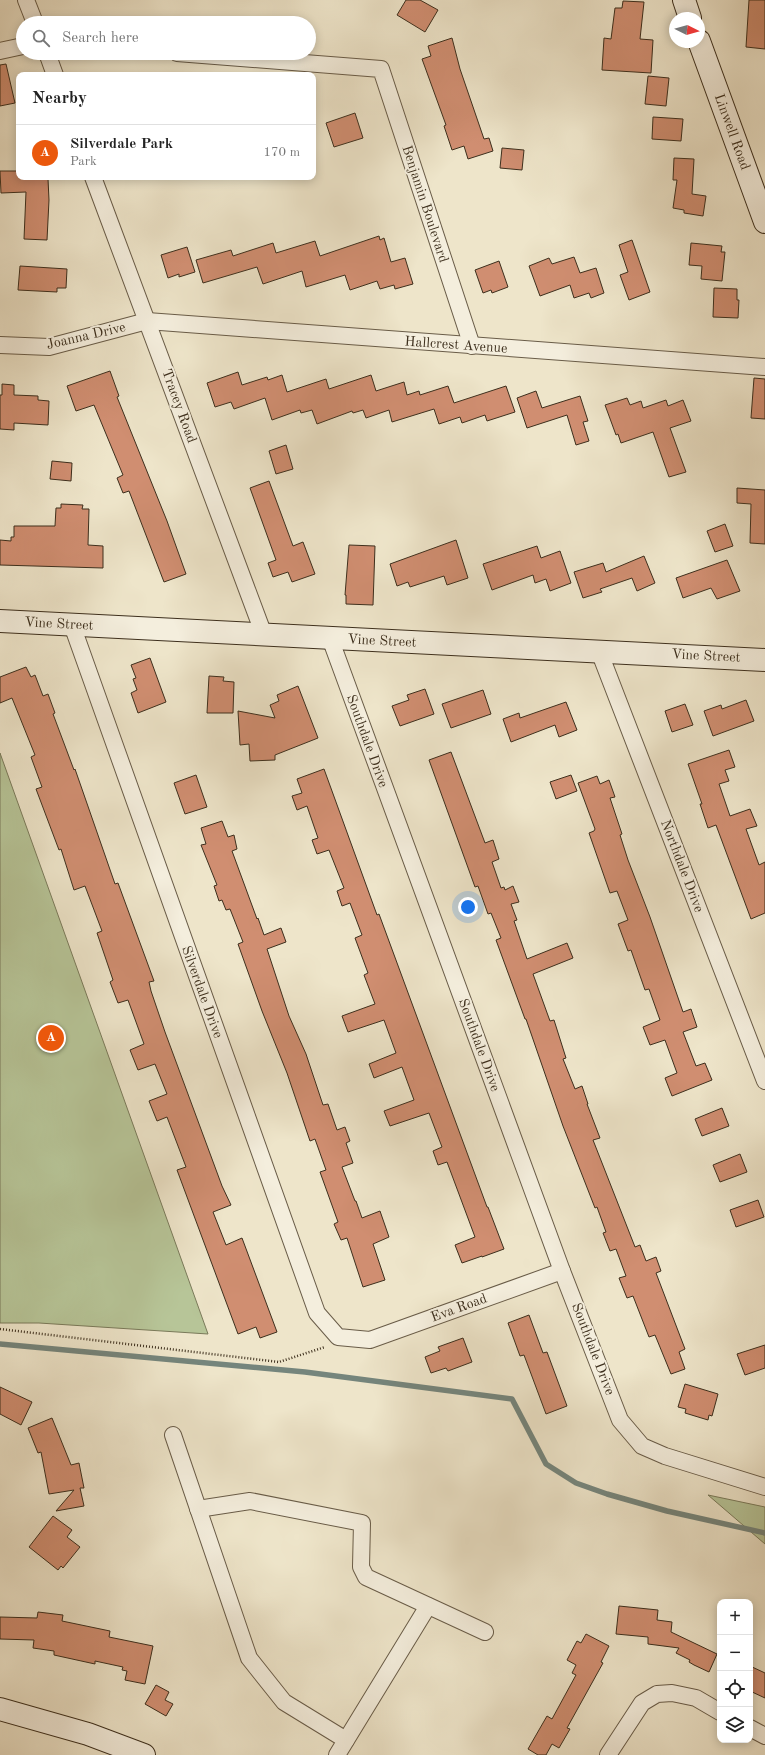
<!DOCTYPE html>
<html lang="en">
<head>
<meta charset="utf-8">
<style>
	:root { --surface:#fff; --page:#f6f6f6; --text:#222; --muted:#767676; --line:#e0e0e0; --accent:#ea580c }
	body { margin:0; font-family:"Old Standard TT",serif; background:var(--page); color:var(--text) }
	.controls { position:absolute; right:12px; bottom:12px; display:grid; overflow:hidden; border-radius:8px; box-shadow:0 2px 10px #0003 }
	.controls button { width:36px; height:36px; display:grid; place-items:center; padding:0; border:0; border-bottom:1px solid var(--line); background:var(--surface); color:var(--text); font:20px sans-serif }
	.compass { position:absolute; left:669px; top:12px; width:36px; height:36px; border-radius:50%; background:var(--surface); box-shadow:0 2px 10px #0003; rotate:95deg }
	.you { position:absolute; left:468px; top:907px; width:14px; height:14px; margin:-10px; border:3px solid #fff; border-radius:50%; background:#1a73e8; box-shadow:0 0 0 6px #1a73e833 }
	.badge { display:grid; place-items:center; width:26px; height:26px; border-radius:50%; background:var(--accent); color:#fff; font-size:13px; font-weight:700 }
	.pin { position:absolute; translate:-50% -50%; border:2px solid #fff; box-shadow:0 1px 4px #0006 }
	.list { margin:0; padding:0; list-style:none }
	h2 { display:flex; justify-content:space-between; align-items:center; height:52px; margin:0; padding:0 16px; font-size:17px }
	h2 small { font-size:13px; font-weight:400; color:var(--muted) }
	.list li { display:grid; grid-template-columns:26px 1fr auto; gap:12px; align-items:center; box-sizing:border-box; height:56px; padding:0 16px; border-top:1px solid var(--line) }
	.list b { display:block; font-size:15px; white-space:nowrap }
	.list p { margin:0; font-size:13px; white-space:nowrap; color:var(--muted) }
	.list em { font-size:13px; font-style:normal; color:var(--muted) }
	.icon { flex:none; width:22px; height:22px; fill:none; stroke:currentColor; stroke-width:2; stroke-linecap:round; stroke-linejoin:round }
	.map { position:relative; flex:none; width:765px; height:1755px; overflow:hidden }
	.search { position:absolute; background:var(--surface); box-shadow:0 2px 10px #0003; left:16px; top:16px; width:300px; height:44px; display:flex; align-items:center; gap:10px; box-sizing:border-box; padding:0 14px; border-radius:22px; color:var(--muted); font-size:15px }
	.panel { position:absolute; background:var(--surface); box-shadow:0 2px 10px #0003; left:16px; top:72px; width:300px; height:108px; border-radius:8px }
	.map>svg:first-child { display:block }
</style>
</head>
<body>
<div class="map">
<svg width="765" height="1755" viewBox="0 0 765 1755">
	<rect width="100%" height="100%" fill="#eee5ca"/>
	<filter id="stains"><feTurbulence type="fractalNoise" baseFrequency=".005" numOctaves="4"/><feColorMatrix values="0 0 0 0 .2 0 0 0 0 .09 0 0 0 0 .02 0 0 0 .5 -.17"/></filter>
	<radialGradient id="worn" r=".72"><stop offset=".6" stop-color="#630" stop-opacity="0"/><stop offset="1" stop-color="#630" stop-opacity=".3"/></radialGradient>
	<!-- green -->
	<g fill="#b7c598" stroke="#7a7a5a">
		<path d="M0 753 208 1334 39 1323H0Z"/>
		<path d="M708 1495 765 1507V1544Z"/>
	</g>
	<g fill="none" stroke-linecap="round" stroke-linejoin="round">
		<!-- stream -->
		<path stroke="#75857c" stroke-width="5.5" d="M0 1344 305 1372 512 1399 546 1464 576 1483 607 1494 667 1511 765 1533"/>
	</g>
	<!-- building -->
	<g fill="#d08e71" stroke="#3d2f1d">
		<path d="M406 0H420L438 10 425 32 397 15Z"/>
		<path d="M749 0H765V49L746 47Z"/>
		<path d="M623 1 644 2 640 39 653 40 651 73 602 70 604 38 611 39 615 8H622Z"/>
		<path d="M452 38 460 69 484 139 489 138 493 151 468 159 464 146 452 150 444 126 446 125 422 59 431 56 428 46Z"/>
		<path d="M6 64 15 103 0 106V65Z"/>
		<path d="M648 76 669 78 666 106 645 104Z"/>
		<path d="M355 113 363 138 334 147 326 123Z"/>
		<path d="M653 117 683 119 681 141 652 139Z"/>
		<path d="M502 148 524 150 522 170 500 168Z"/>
		<path d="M674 158 694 159 692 194 706 196 703 216 684 213V210L673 208 677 180H673Z"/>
		<path d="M0 171H19V177H43L44 179H48L49 200 47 240 24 239 26 192 1 193Z"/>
		<path d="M379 236 380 240 384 238 391 262 405 258 413 284 395 289 394 285 380 289 377 281 350 290 345 275 306 287 302 271 263 284 257 267 203 283 196 260 231 250 233 256 273 243 276 253 315 241 320 256Z"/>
		<path d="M632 240 650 292 629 300 620 275 628 272 619 245Z"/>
		<path d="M691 243 722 246 721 252H725L722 281 701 279 702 266 689 265Z"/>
		<path d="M187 247 195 272 179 277V274L168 278 161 255Z"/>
		<path d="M574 257 580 273 596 268 604 293 591 298 589 293 574 298 570 285 540 296 529 266 549 258 552 264Z"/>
		<path d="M499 261 508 287 492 293 491 290 483 293 475 270Z"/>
		<path d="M20 266 67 269 66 288H57V292L18 290Z"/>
		<path d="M714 288 737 289V300H739L738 318 713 317Z"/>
		<path d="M110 371 119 396 117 397 167 521 186 574 164 582 129 491 123 493 117 478 123 475 94 405 76 411 67 386Z"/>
		<path d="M238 372 242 385 267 377 268 380 282 375 287 392 326 379 329 389 371 375 376 391 404 382 407 395 419 391 420 395 448 386 454 403 506 386 515 412 487 421 485 415 462 423 460 417 439 424 434 409 392 422 389 410 366 418 363 410 353 413 352 411 317 424 312 410 301 413 300 410 272 420 265 398 234 409 231 402 215 407 207 383Z"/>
		<path d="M754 378 765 379V419L751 418Z"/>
		<path d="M2 384 14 385V395L38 396V400L49 401 48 425 14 423V430L0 429V395H2Z"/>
		<path d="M536 391 542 408 580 396 588 421 583 422 589 441 576 445 567 415 527 428 517 398Z"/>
		<path d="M627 398 630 405 641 401 643 408 666 400 668 406 683 400 691 421 670 428 686 472 669 477 653 432 621 443 618 434 616 435 605 405Z"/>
		<path d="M286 445 293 469 276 474 269 451Z"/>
		<path d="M52 461 72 463 71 481 50 479Z"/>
		<path d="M269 481 293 546 303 542 315 574 292 582 288 572 273 577 268 563 276 560 250 488Z"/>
		<path d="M737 488 765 490V544L750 543 751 504 737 503Z"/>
		<path d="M61 504 83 505 82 509H89L88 545 103 546V568L0 565V540L11 541V537H14V526H55L56 508H61Z"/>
		<path d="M725 524 733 546 715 552 707 531Z"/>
		<path d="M456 540 468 578 447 585 444 576 410 587 408 582 397 586 390 564Z"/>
		<path d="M349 545 375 546 373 605 346 604V595H345Z"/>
		<path d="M537 546 541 558 560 551 571 583 550 591 546 579 535 583 533 575 492 590 483 564Z"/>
		<path d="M644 556 655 583 637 591 632 578 600 589 602 592 583 598 574 572 603 563 606 572Z"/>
		<path d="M727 560 740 591 717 599 711 588 683 598 676 578Z"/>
		<path d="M150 658 166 702 138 713 131 693 137 690 133 679 136 678 131 665Z"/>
		<path d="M26 667 31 677 35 675 43 696 48 694 55 713 53 714 74 770 75 769 115 884 118 883 154 981 149 982 151 991 165 1032 222 1186 231 1205 213 1212 226 1245 242 1238 277 1332 260 1338 256 1327 238 1334 177 1170 186 1167 167 1117 157 1121 149 1101 167 1094 155 1064 138 1070 130 1050 144 1044 128 1000 118 1003 110 982 113 980 97 933 102 931 85 886 74 890 61 849 59 850 36 789 42 787 31 757 35 755 12 698 0 703V677Z"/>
		<path d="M209 676 224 677 223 681 234 682 233 713H207Z"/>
		<path d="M298 686 318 738 275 755V760L250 761 249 744 240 745 238 711 275 718 270 705 279 701 277 695Z"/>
		<path d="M425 689 434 714 400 726 392 706 409 700 407 695Z"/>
		<path d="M483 690 491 714 451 728 442 704Z"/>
		<path d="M746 700 754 721 713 736 704 711 721 705 722 709Z"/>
		<path d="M566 702 577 730 559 737 555 725 511 742 503 719 519 713 520 718Z"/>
		<path d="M685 704 693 725 672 732 665 711Z"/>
		<path d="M729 750 735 767 725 770 729 781 719 784 730 816 750 809 757 826 746 829 759 865 765 862V913L751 919 716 825 708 828 700 804H702L688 764Z"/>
		<path d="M451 752 485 843 493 840 499 859 492 862 501 888 504 887 505 890 513 886 519 902 511 904 517 920 514 921 527 959 567 943 573 958 533 974 550 1021 554 1020 566 1058 563 1059 575 1089 582 1086 588 1104H587L600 1138 593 1140 635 1247 640 1245 646 1261 656 1257 661 1271 656 1273 685 1349 679 1352 685 1369 671 1374 655 1335 649 1337 633 1296 627 1298 619 1278 626 1276 616 1249 610 1251 603 1233 606 1232 597 1207 595 1208 563 1126 526 1019H525L496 940 501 938 491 913 488 914 478 886 475 887 429 760Z"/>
		<path d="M324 769 377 915 379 914 487 1207H488L504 1249 482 1257V1256L462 1263 455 1245 475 1237 447 1162 438 1165 433 1151 442 1147 429 1113 390 1126 384 1111 414 1100 402 1067 374 1078 369 1064 396 1053 384 1020 348 1032 342 1016 375 1004 364 975 368 973 355 938 362 935 350 903 342 906 337 891 344 888 329 850 317 854 312 840 318 838 307 806 297 810 292 796 302 793 297 779Z"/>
		<path d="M196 775 207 807 185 814 174 783Z"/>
		<path d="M571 775 577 791 556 799 550 782Z"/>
		<path d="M597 776 600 784 609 780 615 797 610 798 622 834 620 835 628 860 650 917 683 1012 691 1009 697 1027 683 1032 696 1066 705 1063 712 1080 672 1096 665 1078 677 1073 665 1040 650 1045 643 1027 660 1020 649 989 645 990 631 950 628 951 618 924 628 920 617 891 610 893 589 833 594 831 595 829 578 783Z"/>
		<path d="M222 821 228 837 234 835 237 849 232 851 257 919 258 918 264 935 281 928 286 942 267 949 289 1016 306 1054 323 1105 328 1104 337 1130 345 1127 350 1141 346 1143 353 1163 342 1167 355 1201H356L362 1218 380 1211 389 1237 373 1244 385 1280 363 1287 347 1238 341 1240 334 1224 338 1222 320 1172 326 1170 315 1139 310 1141 287 1073 262 1011 238 944 243 942 230 909 226 910 222 900 219 901 214 886 217 885 201 845 206 844 201 828Z"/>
		<path d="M722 1108 729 1126 702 1136 695 1119Z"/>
		<path d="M740 1154 747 1172 720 1182 713 1165Z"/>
		<path d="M758 1200 764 1217 736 1227 730 1210Z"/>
		<path d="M529 1315 543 1353 547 1352 567 1406 546 1414 524 1355 520 1356 508 1323Z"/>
		<path d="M463 1338 472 1362 448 1371 446 1368 431 1373 425 1357 440 1351 438 1347Z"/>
		<path d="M765 1345V1368L745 1375 737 1354Z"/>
		<path d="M685 1384 718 1394 712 1416 709 1415 708 1420 685 1413 686 1409 678 1407Z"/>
		<path d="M0 1387 32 1402 21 1425 0 1414Z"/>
		<path d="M52 1418 71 1465 79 1463 84 1488H80L84 1506 56 1511 74 1490 49 1494 41 1452 38 1453 28 1428Z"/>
		<path d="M53 1516 72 1530 67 1537 80 1547 63 1568 61 1566 58 1570 29 1547Z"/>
		<path d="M619 1606 658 1610 657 1620 672 1622 671 1632 717 1654 709 1672 694 1665 689 1662 690 1660 676 1653 679 1648 648 1644V1637L616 1634Z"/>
		<path d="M38 1612 63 1615 62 1621 110 1631 109 1637 153 1646 145 1684 125 1680 127 1671 122 1670 123 1667 95 1661V1664L54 1655V1651L33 1648 34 1640 0 1639V1617L37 1618Z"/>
		<path d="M586 1634 609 1646 601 1662 603 1663 567 1728 570 1729 559 1748 552 1744 546 1755H538L528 1749 547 1716 552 1719 576 1675 572 1673 576 1665 567 1660 577 1641 581 1643Z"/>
		<path d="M750 1666 765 1673V1698L750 1691Z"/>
		<path d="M156 1685 169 1692 165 1700 173 1704 166 1716 145 1704Z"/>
	</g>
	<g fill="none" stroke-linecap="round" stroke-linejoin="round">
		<!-- street casing -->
		<g stroke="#695c48" stroke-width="18">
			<g id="street">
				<path d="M26 0 35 23"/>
				<path d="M0 51 23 46"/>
				<path d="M47 53 55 75"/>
				<path d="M177 53 381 69 472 346"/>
				<path d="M93 177 264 635"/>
				<path d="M0 345 49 347 147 321 765 367"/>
				<path d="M72 625 317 1313 338 1337 370 1340 562 1271"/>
				<path d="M330 638 562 1271 620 1420 642 1446 665 1456 765 1487"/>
				<path d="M599 651 765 1081"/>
				<path d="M173 1435 249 1658 284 1702 346 1740"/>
				<path d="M198 1509 250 1501 362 1523 361 1567 366 1577 485 1632"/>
				<path d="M750 1728 765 1736"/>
				<path d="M337 1755 428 1606"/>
				<path d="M608 1755 642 1703 657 1694 672 1693 696 1698 720 1712"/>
			</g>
		</g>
		<!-- secondary casing -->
		<g stroke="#3d2f1d" stroke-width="24">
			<g id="secondary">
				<path d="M684 0 690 18"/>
				<path d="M699 41 765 222"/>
				<path d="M0 621 765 660"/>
				<path d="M0 1709 88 1734 144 1755"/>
			</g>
		</g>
		<!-- path -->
		<path stroke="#3d2f1d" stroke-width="2.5" stroke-dasharray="1 2" stroke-linecap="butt" d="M0 1329 279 1362 325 1347"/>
		<!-- street -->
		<use href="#street" stroke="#f4eedd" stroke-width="16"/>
		<!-- secondary -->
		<use href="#secondary" stroke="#f4eedd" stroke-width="22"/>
	</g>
	<g text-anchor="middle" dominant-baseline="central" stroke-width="4" stroke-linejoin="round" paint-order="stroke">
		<!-- street labels -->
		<g font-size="14" fill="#3d2f1d" stroke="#f4eedd">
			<text transform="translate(732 132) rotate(70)">Linwell Road</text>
			<text transform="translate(425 204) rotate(72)">Benjamin Boulevard</text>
			<text transform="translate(86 336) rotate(-13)">Joanna Drive</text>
			<text transform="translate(456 345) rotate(4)">Hallcrest Avenue</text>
			<text transform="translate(179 406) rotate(70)">Tracey Road</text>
			<text transform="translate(59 624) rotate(3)">Vine Street</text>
			<text transform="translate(382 641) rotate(3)">Vine Street</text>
			<text transform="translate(706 656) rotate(3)">Vine Street</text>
			<text transform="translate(367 741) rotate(70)">Southdale Drive</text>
			<text transform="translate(682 866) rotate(69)">Northdale Drive</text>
			<text transform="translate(202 992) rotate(70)">Silverdale Drive</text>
			<text transform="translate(479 1045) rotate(70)">Southdale Drive</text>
			<text transform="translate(459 1308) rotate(-20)">Eva Road</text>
			<text transform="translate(593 1349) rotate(69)">Southdale Drive</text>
		</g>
	</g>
	<rect width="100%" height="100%" filter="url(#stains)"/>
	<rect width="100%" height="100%" fill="url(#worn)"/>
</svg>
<div class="controls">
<button>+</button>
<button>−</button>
<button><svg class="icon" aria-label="locate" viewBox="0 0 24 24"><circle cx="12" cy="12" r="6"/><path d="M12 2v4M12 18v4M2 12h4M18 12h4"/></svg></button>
<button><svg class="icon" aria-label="layers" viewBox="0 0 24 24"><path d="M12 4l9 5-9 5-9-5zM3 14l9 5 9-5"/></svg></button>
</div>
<svg class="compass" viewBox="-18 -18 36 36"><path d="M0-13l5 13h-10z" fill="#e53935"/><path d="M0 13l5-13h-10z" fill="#767676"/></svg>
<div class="you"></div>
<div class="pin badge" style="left:51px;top:1038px">A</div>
<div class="search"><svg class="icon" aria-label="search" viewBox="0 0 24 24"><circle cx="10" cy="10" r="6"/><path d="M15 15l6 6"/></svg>Search here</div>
<section class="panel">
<h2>Nearby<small></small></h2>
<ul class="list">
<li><span class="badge">A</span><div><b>Silverdale Park</b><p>Park</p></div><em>170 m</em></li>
</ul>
</section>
</div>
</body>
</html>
